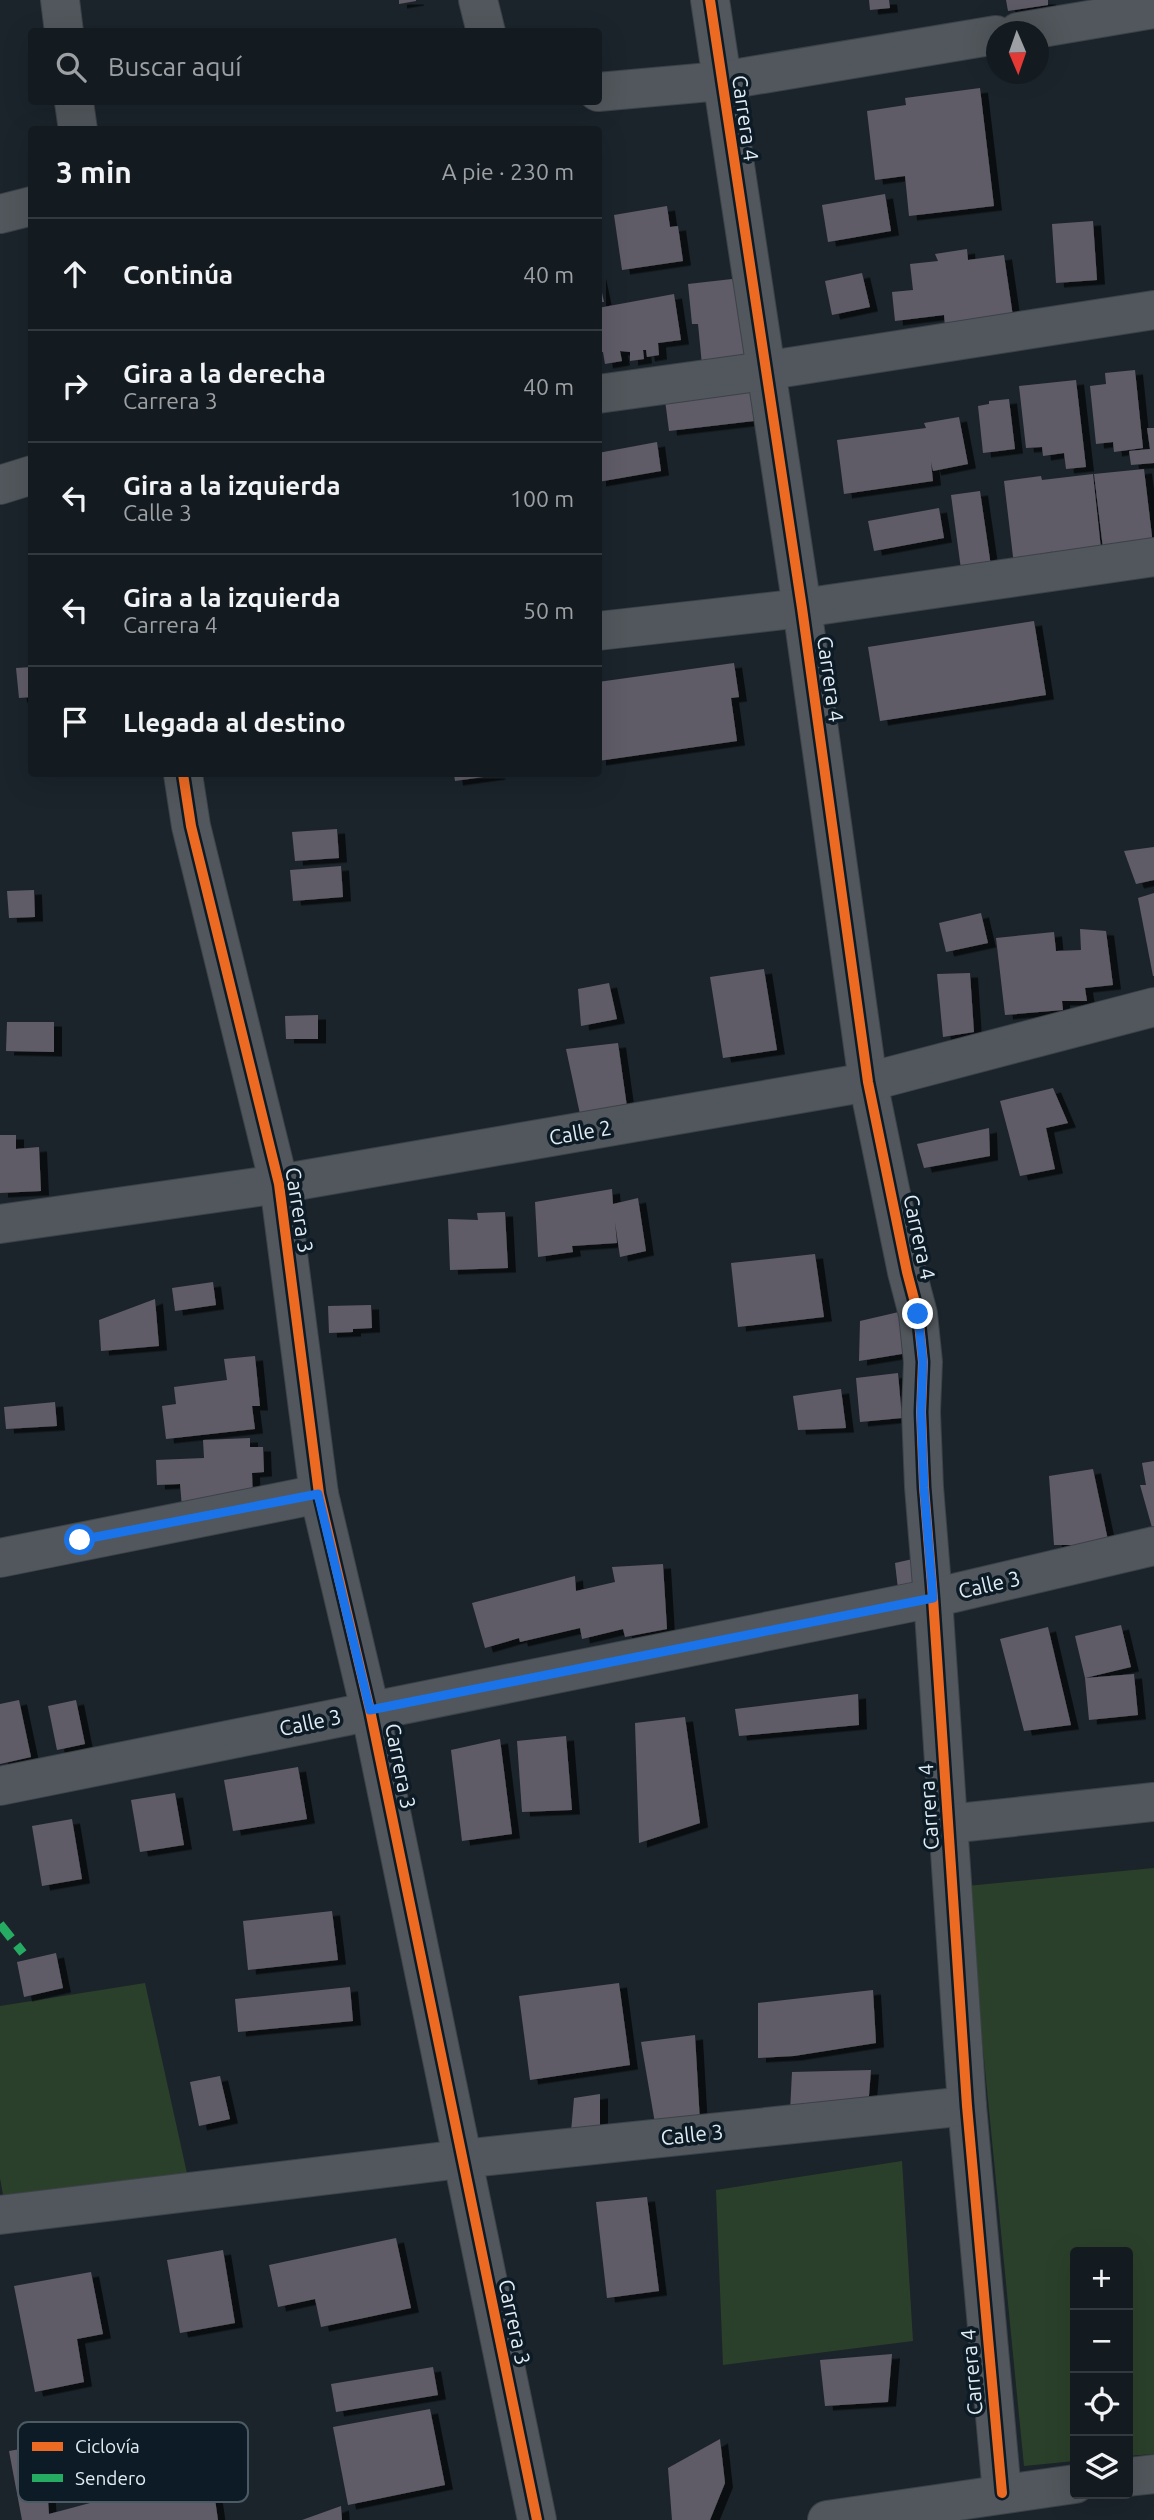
<!DOCTYPE html>
<html lang="es">
<head>
<meta charset="utf-8">
<style>
	:root { --surface:#141b20; --page:#1d2429; --text:#f1f3f6; --muted:#9da1a5; --line:#33393e }
	body { margin:0; font-family:Ubuntu,sans-serif; background:var(--page); color:var(--text) }
	.controls { position:absolute; right:21px; bottom:21px; display:grid; overflow:hidden; border-radius:7px; box-shadow:0 7px 28px #0002 }
	.controls button { width:63px; height:63px; display:grid; place-items:center; padding:0; border:0; border-bottom:2px solid var(--line); background:var(--surface); color:var(--text); font:35px sans-serif }
	.compass { position:absolute; left:986px; top:21px; width:63px; height:63px; border-radius:50%; background:var(--surface); box-shadow:0 7px 28px #0002; rotate:178deg }
	.stop { position:absolute; width:21px; height:21px; margin:-16px; border:5px solid #1a73e8; border-radius:50%; background:#fff }
	.stop.end { background:#1a73e8; border-color:#fff; box-shadow:0 2px 7px #0008 }
	.list { margin:0; padding:0; list-style:none }
	h2 { display:flex; justify-content:space-between; align-items:center; height:91px; margin:0; padding:0 28px; font-size:30px }
	h2 small { font-size:23px; font-weight:400; color:var(--muted) }
	.list li { display:grid; grid-template-columns:46px 1fr auto; gap:21px; align-items:center; box-sizing:border-box; height:112px; padding:0 28px; border-top:2px solid var(--line) }
	.list b { display:block; font-size:26px; white-space:nowrap }
	.list p { margin:0; font-size:23px; white-space:nowrap; color:var(--muted) }
	.list em { font-size:23px; font-style:normal; color:var(--muted) }
	.icon { flex:none; width:38px; height:38px; fill:none; stroke:currentColor; stroke-width:2; stroke-linecap:round; stroke-linejoin:round }
	.map { position:relative; flex:none; width:1154px; height:2520px; overflow:hidden }
	.search { position:absolute; background:var(--surface); box-shadow:0 7px 28px #0002; left:28px; top:28px; width:574px; height:77px; display:flex; align-items:center; gap:18px; box-sizing:border-box; padding:0 24px; border-radius:7px; color:var(--muted); font-size:26px }
	.panel { position:absolute; background:var(--surface); box-shadow:0 7px 28px #0002; left:28px; top:126px; width:574px; height:651px; border-radius:7px }
	.map>svg:first-child { display:block }
</style>
</head>
<body>
<div class="map">
<svg width="1154" height="2520" viewBox="0 0 1154 2520">
	<defs>
		<filter id="shadow"><feDropShadow dx="8" dy="4.5" stdDeviation="0" flood-color="#0009"/></filter>
	</defs>
	<rect width="100%" height="100%" fill="#1b242b"/>
	<!-- green -->
	<g fill="#2b402a">
		<path d="M1154 1868V2454L1128 2456V2252H1075V2461L1024 2466 967 1886Z"/>
		<path d="M145 1983 190 2187 8 2222 0 2178V2006Z"/>
		<path d="M902 2161 913 2341 723 2365 716 2190Z"/>
	</g>
	<!-- building -->
	<g fill="#5f5c67" filter="url(#shadow)">
		<path d="M399 0H416V1L399 4Z"/>
		<path d="M869 0H889L890 8 870 10Z"/>
		<path d="M1006 0H1048V5L1008 11Z"/>
		<path d="M980 88 994 206 909 216 905 176 875 180 867 111 906 105 905 98Z"/>
		<path d="M885 194 891 231 828 242 822 205Z"/>
		<path d="M667 206 670 227 678 226 683 261 622 270 614 215Z"/>
		<path d="M1093 221 1097 280 1056 283 1052 224Z"/>
		<path d="M967 249 968 260 1004 255 1015 330 946 338 944 315 895 321 892 292 913 290 910 264 938 261 935 254Z"/>
		<path d="M862 273 870 307 832 315 825 281Z"/>
		<path d="M598 274 604 302H598Z"/>
		<path d="M741 278 752 370 703 375 698 324H692L688 284Z"/>
		<path d="M674 294 681 340 658 343 659 355 647 357 646 350H643L644 359 630 361V352L620 351 622 361 605 364 603 352H598V308Z"/>
		<path d="M1135 370 1143 448 1114 452 1113 442 1096 444 1090 386 1106 384 1105 373Z"/>
		<path d="M1076 380 1086 467 1066 469 1064 453 1043 456 1042 447 1026 448 1019 386Z"/>
		<path d="M751 390 754 421 669 431 665 400Z"/>
		<path d="M1009 399 1015 449 983 453 978 406 989 404V401Z"/>
		<path d="M959 417 968 464 933 471 931 462 933 481 844 494 837 440 926 428 924 423Z"/>
		<path d="M1147 428H1154V463L1131 465 1129 451 1150 449Z"/>
		<path d="M657 442 661 471 598 482V453Z"/>
		<path d="M1144 469 1154 553 1104 557 1094 474Z"/>
		<path d="M1093 474 1102 558 1053 562 1051 550V561L1014 565 1004 481 1041 476 1042 480Z"/>
		<path d="M980 491 993 580 963 584 951 495Z"/>
		<path d="M939 508 944 538 874 551 868 521Z"/>
		<path d="M1034 621 1046 695 880 721 868 647Z"/>
		<path d="M734 663 739 697 731 698 737 741 598 761V682Z"/>
		<path d="M32 667V697L19 698 16 668Z"/>
		<path d="M454 774H497L498 775 455 781Z"/>
		<path d="M337 829 339 858 295 861 292 832Z"/>
		<path d="M1154 847V880L1136 884 1124 851Z"/>
		<path d="M341 866 343 897 293 901 290 870Z"/>
		<path d="M34 890 35 917 9 918 7 891Z"/>
		<path d="M1154 893V976H1153L1138 898Z"/>
		<path d="M981 913 988 943 946 952 939 923Z"/>
		<path d="M1080 929 1106 931 1113 985 1085 988 1087 1001H1062L1063 1010 1005 1015 996 938 1054 932 1056 951 1081 950Z"/>
		<path d="M764 969 777 1050 723 1058 710 977Z"/>
		<path d="M970 973 974 1032 943 1037 937 974Z"/>
		<path d="M609 983 617 1019 581 1026 578 989Z"/>
		<path d="M318 1015V1039H286L285 1016Z"/>
		<path d="M7 1022H54V1052L6 1051Z"/>
		<path d="M618 1043 629 1121 583 1128 566 1049Z"/>
		<path d="M1053 1088 1068 1123 1046 1128 1055 1169 1020 1176 1000 1101Z"/>
		<path d="M989 1128 990 1156 924 1168 917 1144Z"/>
		<path d="M0 1135H16V1149L39 1147 41 1191 0 1193Z"/>
		<path d="M612 1189 613 1204 638 1198 646 1251 620 1257 615 1222 617 1243 572 1246 573 1252 538 1257 535 1202Z"/>
		<path d="M505 1212 508 1268 450 1270 448 1219 478 1220 477 1213Z"/>
		<path d="M815 1254 824 1317 738 1327 731 1263Z"/>
		<path d="M213 1282 216 1305 175 1311 172 1288Z"/>
		<path d="M155 1299 159 1346 101 1351 99 1320Z"/>
		<path d="M371 1305 372 1328 353 1329V1332L329 1333 328 1306Z"/>
		<path d="M903 1311 908 1353 859 1361 860 1321Z"/>
		<path d="M255 1356 260 1406H252L255 1429 166 1439 162 1406 176 1404 174 1387 227 1380 224 1359Z"/>
		<path d="M898 1373 902 1418 860 1422 856 1378Z"/>
		<path d="M841 1389 846 1428 798 1430 793 1396Z"/>
		<path d="M55 1402 57 1426 6 1429 4 1407Z"/>
		<path d="M250 1438V1447H263L264 1472 252 1473 253 1500 182 1507 180 1484 157 1485 156 1460 204 1458 203 1440Z"/>
		<path d="M1154 1461V1531H1153L1140 1485H1146L1142 1463Z"/>
		<path d="M1093 1469 1109 1545H1054L1049 1476Z"/>
		<path d="M926 1556 930 1585 898 1589 895 1563Z"/>
		<path d="M663 1564 667 1629 625 1637 623 1629 582 1639 580 1628 520 1642 519 1638 485 1648 472 1603 575 1576 576 1591 615 1582 612 1567Z"/>
		<path d="M1121 1625 1131 1667 1085 1678 1134 1674 1138 1715 1089 1720 1085 1678 1075 1636Z"/>
		<path d="M1048 1627 1071 1725 1024 1731 1000 1639Z"/>
		<path d="M858 1694 859 1725 739 1736 735 1709Z"/>
		<path d="M19 1700 31 1757 0 1764V1704Z"/>
		<path d="M76 1700 85 1744 57 1750 48 1706Z"/>
		<path d="M685 1717 700 1823 639 1843 635 1723Z"/>
		<path d="M566 1736 572 1810 522 1812 517 1741Z"/>
		<path d="M500 1739 512 1834 462 1841 451 1750Z"/>
		<path d="M298 1767 307 1819 233 1831 224 1780Z"/>
		<path d="M175 1793 184 1845 140 1852 131 1800Z"/>
		<path d="M72 1819 82 1879 42 1886 32 1826Z"/>
		<path d="M332 1911 338 1960 248 1970 243 1921Z"/>
		<path d="M56 1953 63 1988 24 1997 17 1962Z"/>
		<path d="M619 1983 630 2065 530 2080 519 1996Z"/>
		<path d="M350 1987 353 2021 238 2032 235 1999Z"/>
		<path d="M873 1990 876 2043 794 2056 758 2058V2003Z"/>
		<path d="M695 2035 700 2122 656 2129 641 2042Z"/>
		<path d="M871 2070 868 2108 790 2112 792 2072Z"/>
		<path d="M220 2076 230 2119 199 2126 190 2082Z"/>
		<path d="M600 2094V2129L571 2132 574 2098Z"/>
		<path d="M647 2197 659 2291 607 2298 596 2202Z"/>
		<path d="M396 2238 411 2308 321 2327 315 2299 278 2307 269 2265Z"/>
		<path d="M223 2250 235 2323 180 2333 167 2260Z"/>
		<path d="M91 2272 103 2334 77 2339 84 2382 35 2392 14 2286Z"/>
		<path d="M892 2354 888 2402 825 2406 820 2360Z"/>
		<path d="M433 2367 438 2395 336 2412 331 2384Z"/>
		<path d="M430 2409 445 2485 348 2505 333 2427Z"/>
		<path d="M204 2423 218 2520H22L9 2451 44 2445 49 2514 161 2484 150 2435Z"/>
		<path d="M720 2439 725 2483 710 2520H672L668 2468Z"/>
		<path d="M341 2506 342 2520H302Z"/>
	</g>
	<g fill="none" stroke-linecap="round" stroke-linejoin="round">
		<!-- minor casing -->
		<g stroke="#3b4248" stroke-width="40">
			<g id="minor">
				<path d="M60 0 64 32"/>
				<path d="M478 0 486 32"/>
				<path d="M710 0 802 608 868 1082 907 1272 918 1314 923 1362 921 1412 924 1487 933 1598 967 2106 1002 2493"/>
				<path d="M1018 32 1154 9"/>
				<path d="M598 92 721 81 996 35"/>
				<path d="M74 102 78 130"/>
				<path d="M0 214 32 206"/>
				<path d="M598 394 764 371 1154 310"/>
				<path d="M0 485 32 475"/>
				<path d="M598 631 802 608 1154 557"/>
				<path d="M183 774 191 826 279 1184 319 1494 370 1710 537 2520"/>
				<path d="M0 1224 279 1184 868 1082 1154 1007"/>
				<path d="M0 1558 319 1494"/>
				<path d="M0 1786 933 1598 1154 1546"/>
				<path d="M948 1824 1154 1802"/>
				<path d="M0 2215 461 2159 967 2106"/>
				<path d="M1128 2477 1154 2474"/>
				<path d="M827 2520 1075 2484"/>
			</g>
		</g>
		<!-- minor -->
		<use href="#minor" stroke="#51575c" stroke-width="38"/>
		<!-- quiet -->
		<path stroke="#26ab63" stroke-width="9" stroke-dasharray="18 9" stroke-linecap="butt" d="M0 1924 23 1953"/>
		<!-- cycleway casing -->
		<g stroke="#0c1b26" stroke-width="15">
			<g id="cycleway">
				<path d="M710 0 802 608 868 1082 907 1272 918 1314 923 1362 921 1412 924 1487 933 1598 967 2106 1002 2493"/>
				<path d="M183 774 191 826 279 1184 319 1494 370 1710 537 2520"/>
			</g>
		</g>
		<!-- cycleway -->
		<use href="#cycleway" stroke="#ed6a23" stroke-width="10"/>
	</g>
	<g fill="none" stroke-linecap="round" stroke-linejoin="round">
		<!-- route -->
		<path stroke="#1a73e8" stroke-width="9" d="M80 1540 318 1494 370 1710 933 1598 924 1488 921 1412 923 1362 918 1314"/>
	</g>
	<g text-anchor="middle" dominant-baseline="central" stroke-width="7" stroke-linejoin="round" paint-order="stroke">
		<!-- street labels -->
		<g font-size="21" fill="#e2ecf4" stroke="#0c1b26">
			<text transform="translate(746 118) rotate(82)">Carrera 4</text>
			<text transform="translate(831 679) rotate(82)">Carrera 4</text>
			<text transform="translate(580 1132) rotate(-10)">Calle 2</text>
			<text transform="translate(300 1210) rotate(81)">Carrera 3</text>
			<text transform="translate(920 1237) rotate(78)">Carrera 4</text>
			<text transform="translate(989 1584) rotate(-13)">Calle 3</text>
			<text transform="translate(310 1722) rotate(-12)">Calle 3</text>
			<text transform="translate(401 1766) rotate(79)">Carrera 3</text>
			<text transform="translate(928 1807) rotate(-94)">Carrera 4</text>
			<text transform="translate(692 2134) rotate(-6)">Calle 3</text>
			<text transform="translate(515 2322) rotate(78)">Carrera 3</text>
			<text transform="translate(971 2372) rotate(-95)">Carrera 4</text>
		</g>
	</g>
	<!-- legend -->
	<rect x="18" y="2422" width="230" height="80" rx="10" fill="#0c1b26" stroke="#4c5a64" stroke-width="2"/>
	<rect x="32" y="2442" width="31" height="9" fill="#ed6a23"/>
	<rect x="32" y="2474" width="31" height="8" fill="#26ab63"/>
	<g font-size="19" fill="#e2ecf4">
		<text x="75" y="2453">Ciclovía</text>
		<text x="75" y="2485">Sendero</text>
	</g>
</svg>
<div class="controls">
<button>+</button>
<button>−</button>
<button><svg class="icon" aria-label="locate" viewBox="0 0 24 24"><circle cx="12" cy="12" r="6"/><path d="M12 2v4M12 18v4M2 12h4M18 12h4"/></svg></button>
<button><svg class="icon" aria-label="layers" viewBox="0 0 24 24"><path d="M12 4l9 5-9 5-9-5zM3 14l9 5 9-5"/></svg></button>
</div>
<svg class="compass" viewBox="-18 -18 36 36"><path d="M0-13l5 13h-10z" fill="#e53935"/><path d="M0 13l5-13h-10z" fill="#9da1a5"/></svg>
<div class="stop" style="left:80px;top:1540px"></div>
<div class="stop end" style="left:918px;top:1314px"></div>
<div class="search"><svg class="icon" aria-label="search" viewBox="0 0 24 24"><circle cx="10" cy="10" r="6"/><path d="M15 15l6 6"/></svg>Buscar aquí</div>
<section class="panel">
<h2>3 min<small>A pie · 230 m</small></h2>
<ul class="list">
<li><svg class="icon" aria-label="ahead" viewBox="0 0 24 24"><path d="M12 20V5M6 11l6-6 6 6"/></svg><div><b>Continúa</b></div><em>40 m</em></li>
<li><svg class="icon" aria-label="right" viewBox="0 0 24 24"><path d="M7 20v-9h11M14 6l5 5-5 5"/></svg><div><b>Gira a la derecha</b><p>Carrera 3</p></div><em>40 m</em></li>
<li><svg class="icon" aria-label="left" viewBox="0 0 24 24"><path d="M17 20v-9H6M10 6l-5 5 5 5"/></svg><div><b>Gira a la izquierda</b><p>Calle 3</p></div><em>100 m</em></li>
<li><svg class="icon" aria-label="left" viewBox="0 0 24 24"><path d="M17 20v-9H6M10 6l-5 5 5 5"/></svg><div><b>Gira a la izquierda</b><p>Carrera 4</p></div><em>50 m</em></li>
<li><svg class="icon" aria-label="arrive" viewBox="0 0 24 24"><path d="M6 21V4h12l-3 4 3 4H6"/></svg><div><b>Llegada al destino</b></div></li>
</ul>
</section>
</div>
</body>
</html>
